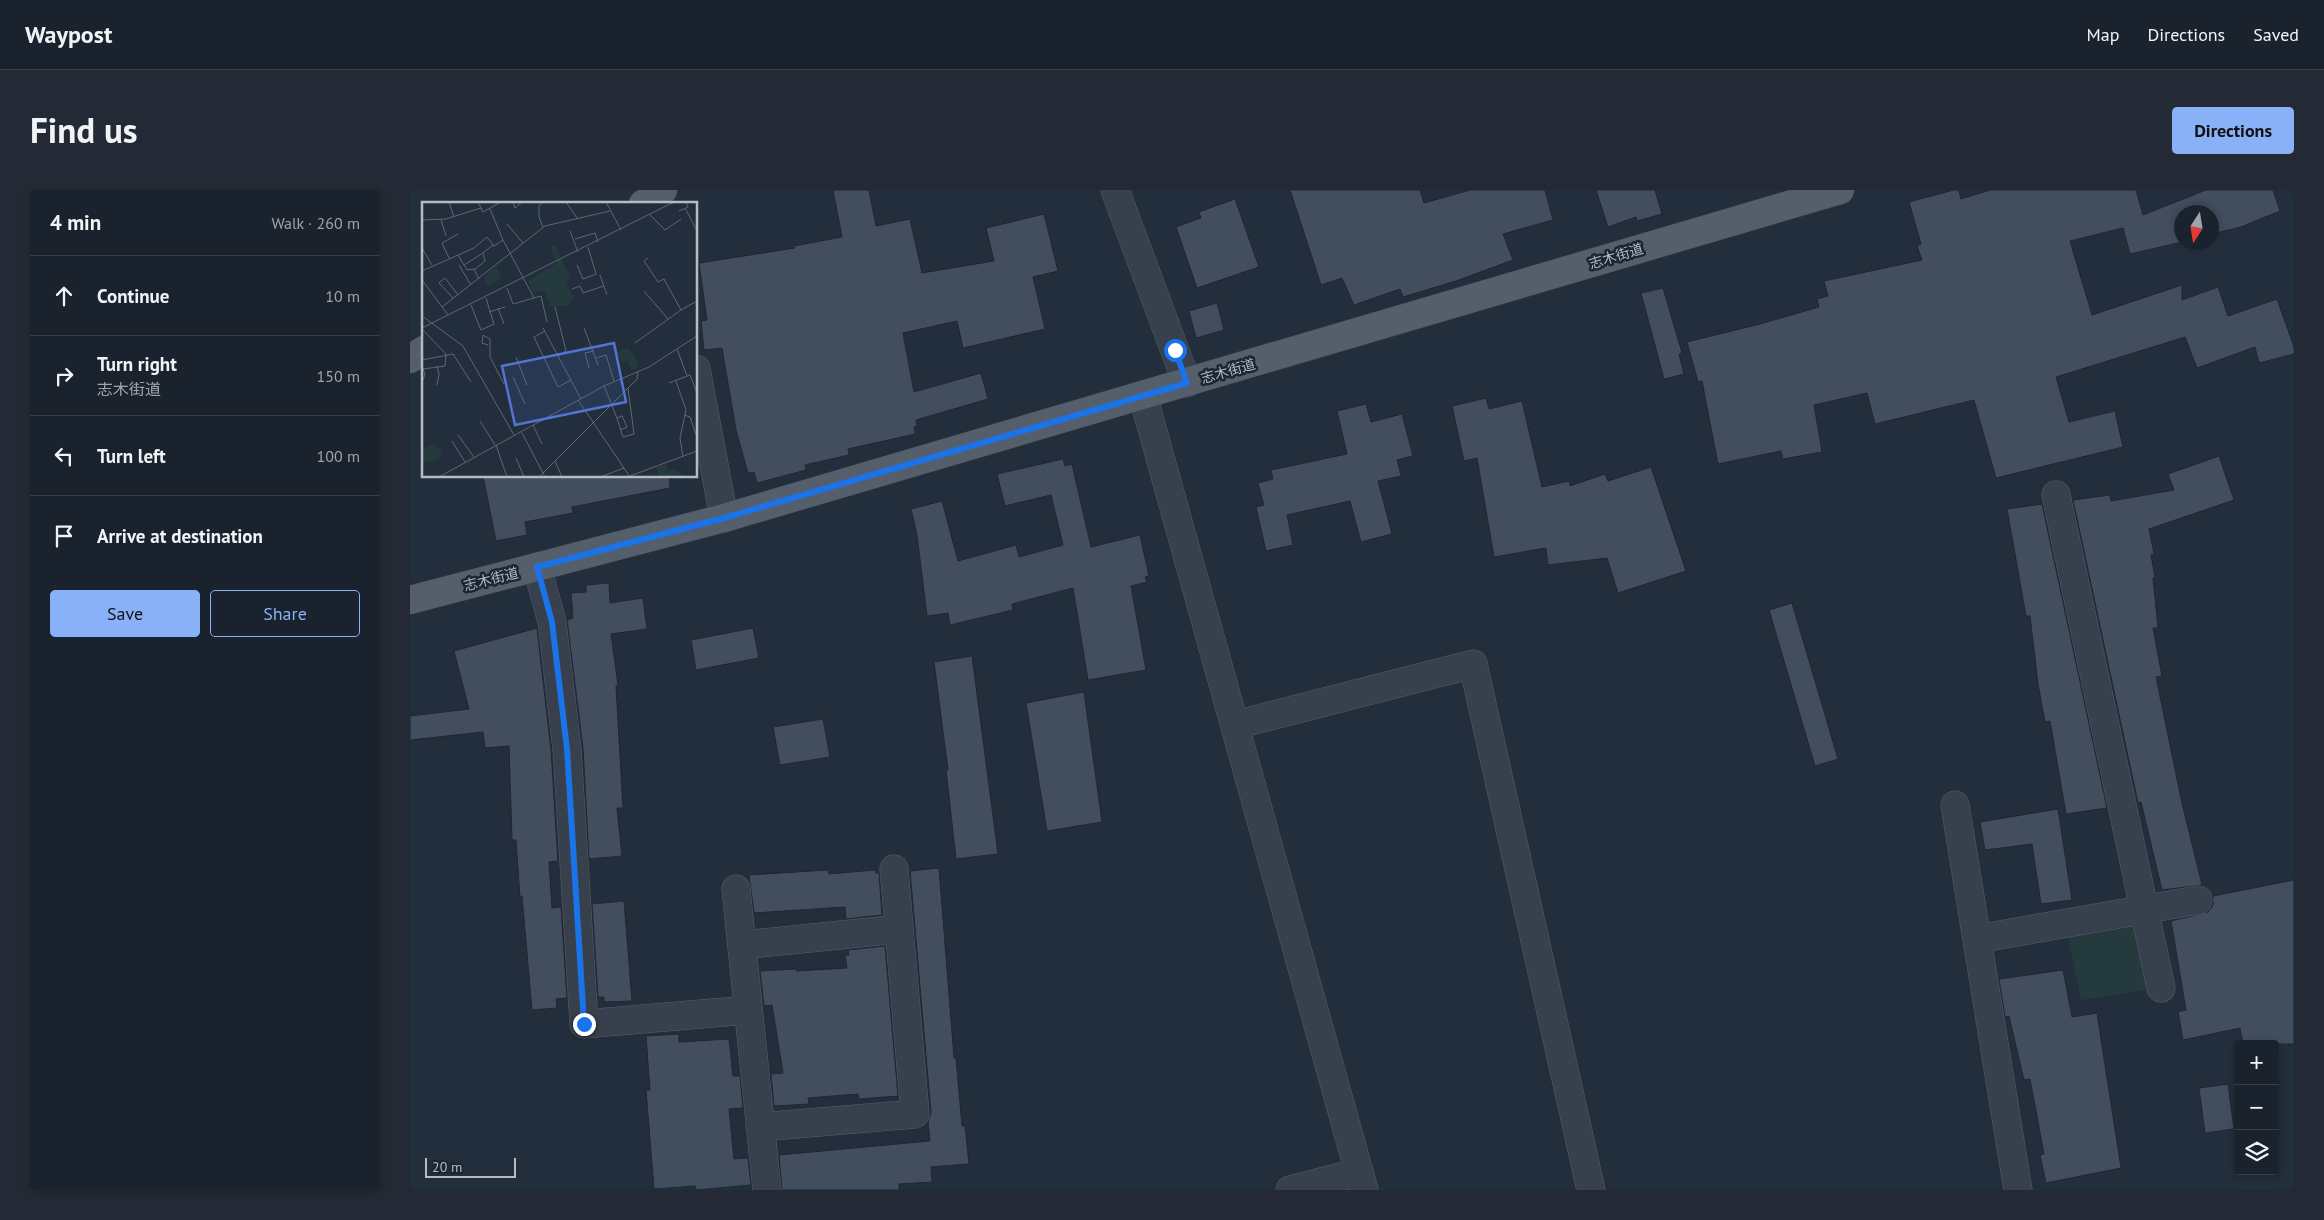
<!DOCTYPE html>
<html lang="en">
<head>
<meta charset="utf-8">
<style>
	:root { --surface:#1a222d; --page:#232a35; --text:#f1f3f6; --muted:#9fa4aa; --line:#383f49; --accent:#89b1f7 }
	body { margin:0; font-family:"PT Sans","Noto Sans JP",sans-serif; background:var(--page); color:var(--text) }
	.controls { position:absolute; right:15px; bottom:15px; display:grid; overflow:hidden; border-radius:5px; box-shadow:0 2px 8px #0003 }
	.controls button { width:45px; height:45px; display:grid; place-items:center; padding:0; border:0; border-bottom:1px solid var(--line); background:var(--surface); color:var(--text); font:25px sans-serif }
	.compass { position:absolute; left:1764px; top:15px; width:45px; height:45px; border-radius:50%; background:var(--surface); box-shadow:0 2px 8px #0003; rotate:192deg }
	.scale { position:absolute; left:15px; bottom:12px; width:91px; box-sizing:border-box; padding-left:5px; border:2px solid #b3bbc8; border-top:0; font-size:14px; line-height:18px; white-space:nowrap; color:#b3bbc8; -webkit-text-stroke:4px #1c2531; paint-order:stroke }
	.stop { position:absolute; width:15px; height:15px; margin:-11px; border:4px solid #1a73e8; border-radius:50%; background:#fff }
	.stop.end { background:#1a73e8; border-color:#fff; box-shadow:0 1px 5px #0008 }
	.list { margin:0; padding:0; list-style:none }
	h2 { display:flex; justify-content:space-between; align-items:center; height:65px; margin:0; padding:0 20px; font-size:21px }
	h2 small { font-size:16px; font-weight:400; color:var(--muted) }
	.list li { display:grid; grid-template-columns:32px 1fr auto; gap:15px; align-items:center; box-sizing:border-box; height:80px; padding:0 20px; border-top:1px solid var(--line) }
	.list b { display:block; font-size:19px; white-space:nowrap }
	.list p { margin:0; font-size:16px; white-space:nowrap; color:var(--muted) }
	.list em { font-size:16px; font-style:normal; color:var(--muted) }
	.actions { display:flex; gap:10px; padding:15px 20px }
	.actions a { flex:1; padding:11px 0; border:1px solid var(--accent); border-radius:5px; text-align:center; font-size:18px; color:var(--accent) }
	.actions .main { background:var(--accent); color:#111 }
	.icon { flex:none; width:28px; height:28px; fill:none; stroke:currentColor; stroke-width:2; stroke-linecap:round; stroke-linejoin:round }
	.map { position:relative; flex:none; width:1884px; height:1000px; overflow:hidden; border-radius:5px }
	header { display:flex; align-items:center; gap:30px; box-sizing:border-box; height:70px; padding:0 25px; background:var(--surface); border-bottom:1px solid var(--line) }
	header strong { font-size:24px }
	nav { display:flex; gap:28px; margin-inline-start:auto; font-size:18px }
	.intro { display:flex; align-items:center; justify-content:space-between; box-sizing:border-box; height:120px; padding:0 30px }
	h1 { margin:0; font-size:35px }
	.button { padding:12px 22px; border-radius:5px; background:var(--accent); color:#111; font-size:18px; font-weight:700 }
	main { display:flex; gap:30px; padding:0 30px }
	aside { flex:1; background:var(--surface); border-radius:5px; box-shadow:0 2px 8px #0003 }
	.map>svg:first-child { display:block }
</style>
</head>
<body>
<header>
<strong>Waypost</strong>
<nav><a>Map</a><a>Directions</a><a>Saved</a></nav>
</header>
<div class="intro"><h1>Find us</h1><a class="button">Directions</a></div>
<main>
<aside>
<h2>4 min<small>Walk · 260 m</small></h2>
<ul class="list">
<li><svg class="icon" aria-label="ahead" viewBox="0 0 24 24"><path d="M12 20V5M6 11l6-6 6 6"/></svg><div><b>Continue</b></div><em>10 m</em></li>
<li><svg class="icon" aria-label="right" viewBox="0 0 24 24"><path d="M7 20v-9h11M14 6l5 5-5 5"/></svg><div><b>Turn right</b><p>志木街道</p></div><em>150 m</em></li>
<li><svg class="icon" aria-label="left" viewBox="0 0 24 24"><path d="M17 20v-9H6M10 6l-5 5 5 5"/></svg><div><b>Turn left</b></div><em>100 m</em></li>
<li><svg class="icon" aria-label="arrive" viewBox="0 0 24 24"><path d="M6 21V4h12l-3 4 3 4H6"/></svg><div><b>Arrive at destination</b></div></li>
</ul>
<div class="actions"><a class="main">Save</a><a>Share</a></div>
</aside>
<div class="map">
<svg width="1884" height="1000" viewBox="0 0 1884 1000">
	<rect width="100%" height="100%" fill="#232e3c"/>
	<!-- green -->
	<path fill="#253a3d" d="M1735 719 1751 798 1671 810 1655 733Z"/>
	<!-- building -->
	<g fill="#424e5e" stroke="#1e2733">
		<path d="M423 0H459L466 36 500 29 512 83 584 71 576 38 634 24 648 81 623 87 635 139 553 158 547 131 493 143 504 202 571 183 578 209 506 230 507 236 504 237 505 244 438 259 439 265 395 275 396 280 347 293 344 282 338 283 326 240 312 158 294 160 291 131 297 130 289 73 385 58 384 56 432 47Z"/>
		<path d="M880 0H1010L1014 13 1060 0H1135L1143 30 1093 44 1103 70 1046 91 993 107 990 99 944 115 932 88 911 95Z"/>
		<path d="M1186 0H1245L1252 24 1227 31 1226 27 1198 37Z"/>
		<path d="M1544 0H1549L1551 9 1580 0H1726L1733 25 1796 0H1863L1870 21 1831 37 1802 44V22H1772V52L1720 64 1713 38 1660 51 1682 125 1772 95V110L1808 97 1818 126 1867 109 1884 157V164L1849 173 1845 157 1787 178 1775 147 1646 187 1659 232 1705 221 1713 257 1586 288 1564 210 1465 234 1457 203 1404 215 1412 262 1373 269 1371 261 1308 274 1292 191 1288 192 1277 152 1350 134 1409 117 1407 109 1418 106 1414 91 1512 70 1507 56 1511 54 1499 12Z"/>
		<path d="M825 9 849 77 787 98 766 37 791 28 789 22Z"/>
		<path d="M1253 98 1272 163 1269 164 1274 184 1254 189 1231 103Z"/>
		<path d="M807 113 814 140 786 148 779 121Z"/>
		<path d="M1076 208 1079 219 1112 211 1132 297 1159 291 1160 296 1195 284 1198 291 1241 277 1276 381 1208 403 1197 368 1138 375 1136 358 1084 367 1067 268 1054 271 1042 216Z"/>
		<path d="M956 214 961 232 992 224 1003 266 987 270 991 286 968 291 982 344 951 352 940 311 877 325 883 355 856 361 846 317 854 315 848 293 863 289 861 280 937 264 927 221Z"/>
		<path d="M1809 266 1824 310 1739 339 1744 364 1741 365 1745 387 1743 388 1748 438H1743L1752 486 1746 487 1772 613 1792 695 1752 700 1731 612 1728 613 1663 310 1700 305 1701 311 1764 300 1758 284Z"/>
		<path d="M653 269 655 276 662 274 681 357 730 345 739 386 735 387 737 392 721 396 736 480 678 490 663 398 602 414 603 420 540 435 538 423 517 426 507 345 501 319 532 311 548 371 606 355 609 367 653 355 641 305 595 316 587 284Z"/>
		<path d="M73 286H259L260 298 162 317 163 323 115 332 117 345 86 351Z"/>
		<path d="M1632 314 1697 618 1656 624 1640 531 1635 532 1628 494 1620 426H1616L1597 319Z"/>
		<path d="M199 393 200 413 233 408 237 439 201 444 208 495 206 496 213 618H207L212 666 179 669 173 558 157 430 163 428 161 403 176 402V395Z"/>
		<path d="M1382 413 1428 569 1405 576 1359 420Z"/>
		<path d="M127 438 141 560 148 671 139 672 142 718 151 717 157 808 146 809 147 818 122 820 112 706 110 707 106 650H102L99 556 75 558 73 542 0 550V526L59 519 44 461Z"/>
		<path d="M343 438 349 468 286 480 281 450Z"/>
		<path d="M562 466 588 664 546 669 536 580H538L524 472Z"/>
		<path d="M674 502 692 632 637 641 616 513Z"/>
		<path d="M413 529 420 567 370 575 363 537Z"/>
		<path d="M1648 619 1662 710 1631 714 1622 654 1575 660 1570 632Z"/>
		<path d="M529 678 544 868H546L552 936H555L559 974 521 977 522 992 489 994V1000H372L369 965 520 951 518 932 521 923 500 681Z"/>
		<path d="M418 680 419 684 465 680 466 683H469L472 725 436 729 435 717 344 723 339 685Z"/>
		<path d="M1884 690V854H1833L1830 838 1773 850 1768 822 1776 820 1761 731 1798 722 1803 715V706Z"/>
		<path d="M214 711 222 811 194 812V807H188L182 714Z"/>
		<path d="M475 756 488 906 449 909 448 904 398 908 399 914 364 916 361 884 373 883 362 815 354 816 350 781 386 779 387 781 437 778 435 765H439L438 760Z"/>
		<path d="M1653 780 1662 827 1687 823 1711 978 1636 993 1630 965 1634 964 1620 889 1614 890 1599 826 1595 827 1589 789Z"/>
		<path d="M269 844V852L319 849 323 886H330L333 918 319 919 324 969 338 968 341 995 286 1000 285 996 244 999 236 900H240L236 846Z"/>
		<path d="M1818 894 1824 939 1795 943 1789 898Z"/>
	</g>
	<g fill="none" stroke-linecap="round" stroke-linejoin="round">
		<!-- minor casing -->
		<g stroke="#555e6a" stroke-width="29">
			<g id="minor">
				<path d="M705 0 777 193"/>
				<path d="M286 179 314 328"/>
				<path d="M733 206 954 1000"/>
				<path d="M1646 305 1751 798"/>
				<path d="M127 377 142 432 157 559 174 834 338 820"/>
				<path d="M825 535 1063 474 1181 1000"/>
				<path d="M1545 615 1608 1000"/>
				<path d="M326 699 357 1000"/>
				<path d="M1567 749 1788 710"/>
				<path d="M332 755 489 739"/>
				<path d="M350 937 505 924 484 679"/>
				<path d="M880 1000 949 982"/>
			</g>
		</g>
		<!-- major casing -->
		<g stroke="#404955" stroke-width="29">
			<g id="major">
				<path d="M233 14 253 0"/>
				<path d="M0 169 14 160"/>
				<path d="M0 410 314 328 1430 0"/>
			</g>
		</g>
		<!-- minor -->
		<use href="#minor" stroke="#37404c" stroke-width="28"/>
		<!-- major -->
		<use href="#major" stroke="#555f6c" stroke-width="28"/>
	</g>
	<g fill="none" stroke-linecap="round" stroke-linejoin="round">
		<!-- route -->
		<path stroke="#1a73e8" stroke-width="6" d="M174 834 157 559 142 432 127 377 314 328 777 193 765 160"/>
	</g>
	<g text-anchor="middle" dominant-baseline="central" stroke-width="5" stroke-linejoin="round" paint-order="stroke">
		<!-- street labels -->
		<g font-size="14" fill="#b3bbc8" stroke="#1c2531">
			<text transform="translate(1206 66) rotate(-17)">志木街道</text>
			<text transform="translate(818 181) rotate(-16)">志木街道</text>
			<text transform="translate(81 389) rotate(-14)">志木街道</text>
		</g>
	</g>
	<!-- overview -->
	<g transform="translate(12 12)">
		<rect width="275" height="275" fill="#232e3c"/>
		<path d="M133 43 148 75 144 80 152 97 145 104H128L123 89 111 91 106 79 135 61 128 45ZM74 64 80 76 66 84 62 75ZM205 146 213 154 217 165 210 168 206 158 200 161 195 150ZM13 242 20 250 17 257 0 261V247ZM244 262 246 268 253 267 265 275H237L234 265Z" fill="#253a3d"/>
		<path fill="none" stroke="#5d6674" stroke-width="1" d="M27 0 32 15M56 0 61 10 79 0M91 0 93 6 100 0M121 0 117 4V15L121 25M144 0 155 16M184 0 199 28M263 6 275 29M68 7 81 38M257 9 266 5 264 0M228 13 243 28 259 17M0 18 24 17 59 6M19 18 24 34M85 22 101 41M148 29 156 50M153 37 173 31 176 40M0 46 10 63M36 53 45 68 52 67 57 77M27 56 20 41 36 32M226 56 222 59 236 80 242 77 259 108 275 99M37 63 49 83M42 63 61 51M155 63 161 77 174 72 166 45M52 68 63 59 61 51 71 43M0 69 52 46 65 35 72 44 81 38 112 96M178 73 185 93M0 78 26 113M85 86 91 102 119 94 125 120M150 87 158 84 161 91 182 84M222 89 246 117M31 96 17 81 19 79 23 76 36 93M49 103 59 128 72 122 64 96M20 105 123 24 188 9M133 105 144 149 136 154M76 106 82 122M67 110 83 105M0 114 41 144 92 233M0 126 252 0M121 126 159 197M162 126 176 163M0 127 24 152 23 164 1 167M123 129 112 135 136 185 149 178M213 141 259 108M66 143 60 141 61 133 68 137V155L82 182M255 147 265 174M94 155 105 183M174 156 184 153 192 179M0 158 31 152 49 180M0 164 3 172 0 181M15 164 17 172 15 183M167 166 163 151 172 149M91 175 103 202M254 179 264 208 258 236 261 255M247 181 268 173 275 191M182 184 195 216 200 214 205 225 198 228M156 198 208 275M262 213 268 215 275 235M195 216 201 235 212 232 206 186M58 219 73 243M111 223 120 242M99 229 123 275M36 233 52 255M30 239 43 260M74 243 85 275M94 256 102 275M133 259 140 275M208 274 275 249M17 275 182 184 227 165 275 134M117 275 215 177 216 170M178 275 202 266"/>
		<path fill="#5274d2" fill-opacity="0.15" stroke="#5274d2" stroke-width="2.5" d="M192 141 204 200 93 223 80 164Z"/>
		<rect width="275" height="275" fill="none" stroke="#b3bbc8" stroke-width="2.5"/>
	</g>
</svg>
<div class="controls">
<button>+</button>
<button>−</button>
<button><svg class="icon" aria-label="layers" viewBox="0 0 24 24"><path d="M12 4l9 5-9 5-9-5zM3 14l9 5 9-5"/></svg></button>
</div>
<svg class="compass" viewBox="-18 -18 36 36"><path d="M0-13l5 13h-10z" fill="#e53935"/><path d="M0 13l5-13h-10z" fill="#9fa4aa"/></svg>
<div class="scale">20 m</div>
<div class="stop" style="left:765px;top:160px"></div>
<div class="stop end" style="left:174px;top:834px"></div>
</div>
</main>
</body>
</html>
